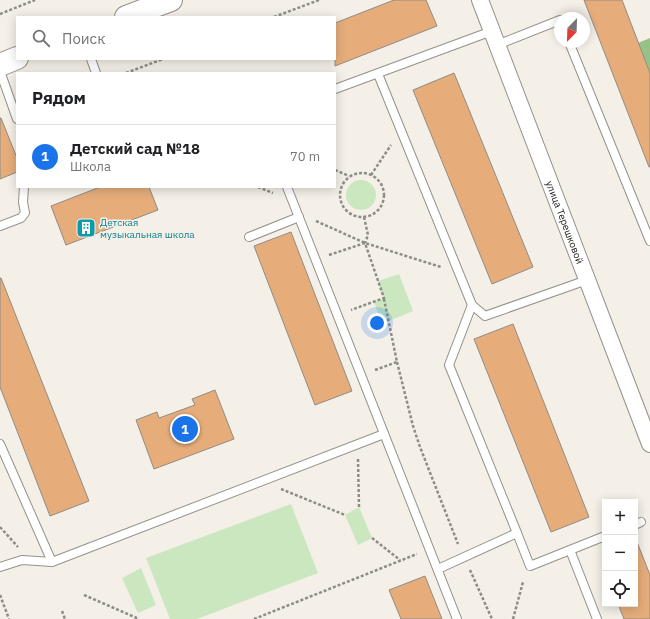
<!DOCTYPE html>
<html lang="ru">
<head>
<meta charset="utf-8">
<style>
	:root { --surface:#fff; --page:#f6f6f6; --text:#202124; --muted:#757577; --line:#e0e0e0; --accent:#1a73e8 }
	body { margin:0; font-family:"IBM Plex Sans",sans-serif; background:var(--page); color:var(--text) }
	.controls { position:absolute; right:12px; bottom:12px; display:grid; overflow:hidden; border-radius:0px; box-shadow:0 2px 10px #0003 }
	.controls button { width:36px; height:36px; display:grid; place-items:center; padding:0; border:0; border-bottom:1px solid var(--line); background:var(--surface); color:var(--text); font:20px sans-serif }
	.compass { position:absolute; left:554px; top:12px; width:36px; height:36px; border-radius:50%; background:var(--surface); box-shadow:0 2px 10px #0003; rotate:203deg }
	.you { position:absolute; left:377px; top:323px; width:14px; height:14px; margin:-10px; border:3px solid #fff; border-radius:50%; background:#1a73e8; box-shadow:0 0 0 6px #1a73e833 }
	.badge { display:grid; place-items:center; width:26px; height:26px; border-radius:50%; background:var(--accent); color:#fff; font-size:13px; font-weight:700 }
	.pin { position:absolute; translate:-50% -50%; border:2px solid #fff; box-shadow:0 1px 4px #0006 }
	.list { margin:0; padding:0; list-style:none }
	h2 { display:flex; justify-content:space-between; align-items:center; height:52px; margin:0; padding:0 16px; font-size:17px }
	h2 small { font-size:13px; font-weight:400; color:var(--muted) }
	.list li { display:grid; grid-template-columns:26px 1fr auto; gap:12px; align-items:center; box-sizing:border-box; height:64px; padding:0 16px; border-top:1px solid var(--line) }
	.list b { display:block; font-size:15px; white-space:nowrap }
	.list p { margin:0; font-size:13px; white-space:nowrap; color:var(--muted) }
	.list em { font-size:13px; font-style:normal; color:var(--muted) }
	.icon { flex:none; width:22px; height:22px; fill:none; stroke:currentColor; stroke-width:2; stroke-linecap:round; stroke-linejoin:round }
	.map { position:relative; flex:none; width:650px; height:619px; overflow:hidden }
	.search { position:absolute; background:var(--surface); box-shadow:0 2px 10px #0003; left:16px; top:16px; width:320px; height:44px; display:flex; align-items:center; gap:10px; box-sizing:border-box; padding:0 14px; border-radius:0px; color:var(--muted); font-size:15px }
	.panel { position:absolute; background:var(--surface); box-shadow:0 2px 10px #0003; left:16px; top:72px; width:320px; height:116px; border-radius:0px }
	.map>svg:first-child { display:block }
</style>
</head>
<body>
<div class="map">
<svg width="650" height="619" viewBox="0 0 650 619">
	<rect width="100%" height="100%" fill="#f4f0e8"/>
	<!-- green -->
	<g fill="#cae7c0">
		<circle cx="361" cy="195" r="15"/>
		<path d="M399 274 413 311 382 324 374 302 384 298 378 281Z"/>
		<path d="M291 504 318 573 197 619H170L146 558Z"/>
		<path d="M359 507 372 538 358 545 345 515Z"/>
		<path d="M141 568 156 605 138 613 122 578Z"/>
	</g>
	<!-- forest -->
	<path fill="#97c287" d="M650 38V73L638 43Z"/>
	<!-- building -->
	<g fill="#e6ad7b" stroke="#918b85">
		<path d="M394 0H426L437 26 335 66V23Z"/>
		<path d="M584 0H622L650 73V167H649Z"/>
		<path d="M454 73 533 267 492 284 413 90Z"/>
		<path d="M0 118H1L17 158V172L0 179Z"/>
		<path d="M100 187H149L158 210 66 245 51 206Z"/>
		<path d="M291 232 352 391 315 405 254 246Z"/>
		<path d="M0 278H1L89 501 50 516 0 387Z"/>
		<path d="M513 324 589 517 551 532 474 339Z"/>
		<path d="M215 390 234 439 154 469 136 420 157 412 159 418 195 405 192 399Z"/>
		<path d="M637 542 650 575V619H624L618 604H635V543Z"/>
		<path d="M425 576 442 619H401L389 590Z"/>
	</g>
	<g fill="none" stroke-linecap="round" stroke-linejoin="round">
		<!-- service casing -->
		<g stroke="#95918a" stroke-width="10">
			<g id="service">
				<path d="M569 42 650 241"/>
				<path d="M497 45 560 20"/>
				<path d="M91 59 96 73"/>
				<path d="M0 71 17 119"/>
				<path d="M378 74 472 305 485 316 587 280"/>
				<path d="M335 89 492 31"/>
				<path d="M287 187 457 619"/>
				<path d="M0 226 21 218 25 213 23 202 24 187"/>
				<path d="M249 237 299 217"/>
				<path d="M472 305 449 365 517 533"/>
				<path d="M0 444 52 562"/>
				<path d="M635 525 641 522"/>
				<path d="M570 550 597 619"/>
				<path d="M0 567 22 560 52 562 384 434"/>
				<path d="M438 569 517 533 530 566 605 536"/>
			</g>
		</g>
		<!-- minor casing -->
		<g stroke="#95918a" stroke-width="18">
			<g id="minor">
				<path id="s1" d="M480 0 650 444"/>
			</g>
		</g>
		<!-- secondary casing -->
		<g stroke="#95918a" stroke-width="24">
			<g id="secondary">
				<path d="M126 17 171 0"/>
				<path d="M0 65 17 58"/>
			</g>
		</g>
		<!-- path -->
		<g stroke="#8f8c87" stroke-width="2.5" stroke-dasharray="3 2" stroke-linecap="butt">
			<path d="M0 14 35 0"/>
			<path d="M274 17 319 0"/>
			<path d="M126 73 163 59"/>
			<path d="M335 170 349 176"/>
			<circle cx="362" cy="195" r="22"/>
			<path d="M371 175 391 145"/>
			<path d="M258 187 273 193"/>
			<path d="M364 217 368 235 365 243"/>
			<path d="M316 221 365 243 441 267"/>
			<path d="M329 255 365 243 384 298 351 310"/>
			<path d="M397 362 413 426 420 447 458 544"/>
			<path d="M375 370 397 362 384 299"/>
			<path d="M358 459 359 507"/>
			<path d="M281 489 345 515"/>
			<path d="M0 527 18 547"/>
			<path d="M372 538 400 560"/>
			<path d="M470 570 492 619"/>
			<path d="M0 595 9 619"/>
			<path d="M84 595 139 619"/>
			<path d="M62 611 65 619"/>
			<path d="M254 619 417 554"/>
			<path d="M513 619 523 582"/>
		</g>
		<!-- service -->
		<use href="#service" stroke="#fff" stroke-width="8"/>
		<!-- minor -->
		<use href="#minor" stroke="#fff" stroke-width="16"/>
		<!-- secondary -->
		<use href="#secondary" stroke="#fff" stroke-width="22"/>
	</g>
	<!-- icons -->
	<defs>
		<g id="building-square" transform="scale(1)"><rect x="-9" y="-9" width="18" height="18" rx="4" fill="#0f9aa8" stroke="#f4f0e8"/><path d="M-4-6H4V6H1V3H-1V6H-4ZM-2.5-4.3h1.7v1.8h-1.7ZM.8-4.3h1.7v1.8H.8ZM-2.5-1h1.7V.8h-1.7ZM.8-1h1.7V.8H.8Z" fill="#fff"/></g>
	</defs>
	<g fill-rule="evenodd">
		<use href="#building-square" x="86" y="228"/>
	</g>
	<g text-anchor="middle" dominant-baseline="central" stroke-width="3" stroke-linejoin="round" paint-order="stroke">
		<!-- culture labels -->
		<g font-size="10" fill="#0d838f" stroke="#f4f0e8" text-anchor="start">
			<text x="100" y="222">Детская<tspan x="100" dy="12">музыкальная школа</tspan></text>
		</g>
		<!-- street labels -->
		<g font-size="10" fill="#171613" stroke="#f4f0e8">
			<text stroke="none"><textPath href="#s1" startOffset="238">улица Терешковой</textPath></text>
		</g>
	</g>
</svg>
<div class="controls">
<button>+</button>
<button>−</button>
<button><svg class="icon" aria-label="locate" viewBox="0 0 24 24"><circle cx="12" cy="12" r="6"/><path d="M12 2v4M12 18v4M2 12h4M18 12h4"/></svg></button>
</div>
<svg class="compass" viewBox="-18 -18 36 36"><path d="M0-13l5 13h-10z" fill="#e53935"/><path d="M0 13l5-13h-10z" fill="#757577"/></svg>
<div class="you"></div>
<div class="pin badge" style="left:185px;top:429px">1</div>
<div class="search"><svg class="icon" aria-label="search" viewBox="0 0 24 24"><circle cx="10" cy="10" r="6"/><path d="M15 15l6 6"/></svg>Поиск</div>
<section class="panel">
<h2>Рядом<small></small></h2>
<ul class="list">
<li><span class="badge">1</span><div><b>Детский сад №18</b><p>Школа</p></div><em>70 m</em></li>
</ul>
</section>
</div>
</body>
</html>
